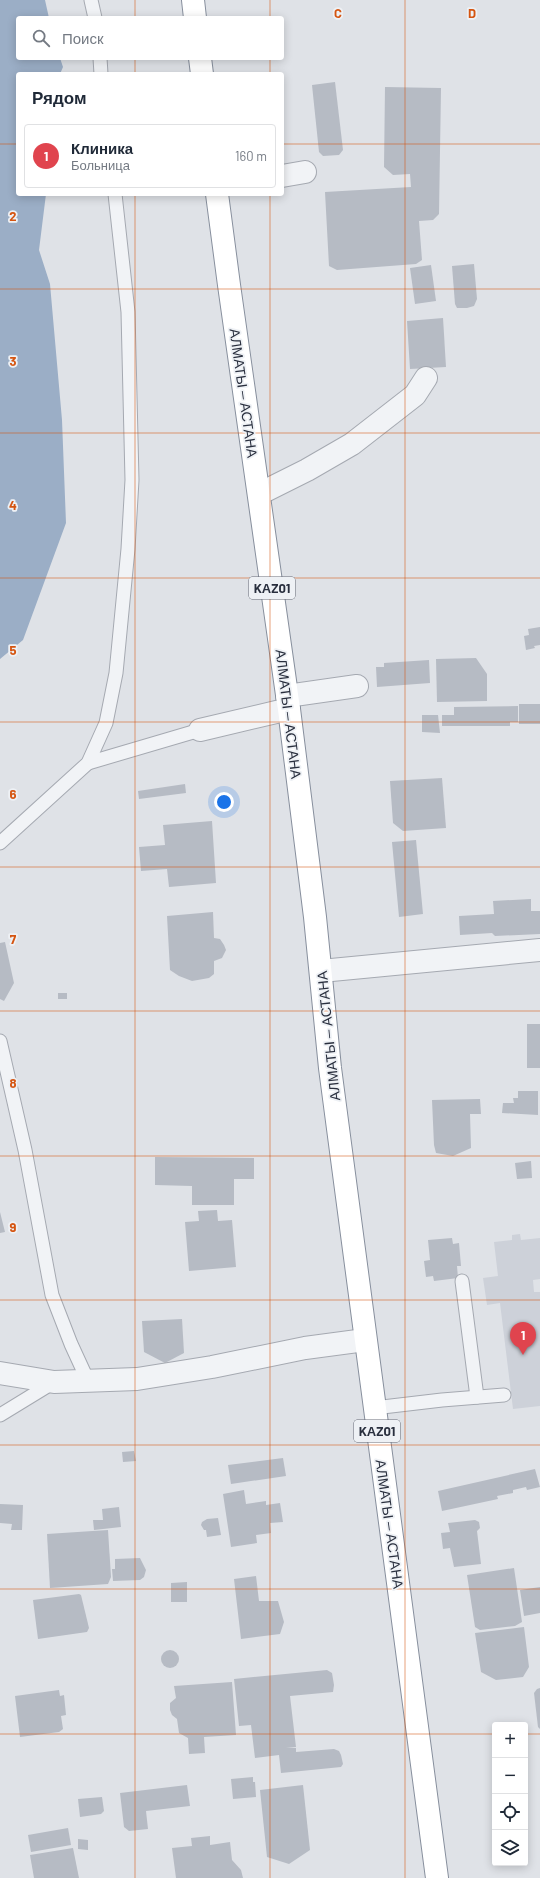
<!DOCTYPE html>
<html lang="ru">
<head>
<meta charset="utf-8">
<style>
	:root { --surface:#fff; --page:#f6f6f7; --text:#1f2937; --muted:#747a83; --line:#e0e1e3; --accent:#c74956 }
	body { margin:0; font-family:Barlow,sans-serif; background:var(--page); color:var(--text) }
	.controls { position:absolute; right:12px; bottom:12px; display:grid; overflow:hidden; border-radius:4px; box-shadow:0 2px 10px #0003 }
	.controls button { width:36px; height:36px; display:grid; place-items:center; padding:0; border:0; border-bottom:1px solid var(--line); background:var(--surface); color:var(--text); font:20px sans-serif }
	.you { position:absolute; left:224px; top:802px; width:14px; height:14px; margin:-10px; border:3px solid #fff; border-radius:50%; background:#1a73e8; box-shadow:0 0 0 6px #1a73e833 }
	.badge { display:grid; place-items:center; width:26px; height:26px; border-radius:50%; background:var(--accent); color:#fff; font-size:13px; font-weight:700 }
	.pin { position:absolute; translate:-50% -33px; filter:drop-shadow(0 1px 2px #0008) }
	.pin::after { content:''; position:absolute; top:21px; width:14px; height:12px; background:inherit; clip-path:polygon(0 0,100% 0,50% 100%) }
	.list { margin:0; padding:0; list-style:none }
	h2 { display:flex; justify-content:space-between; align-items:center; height:52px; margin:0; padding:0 16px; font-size:17px }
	h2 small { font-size:13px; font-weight:400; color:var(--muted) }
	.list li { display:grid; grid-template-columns:26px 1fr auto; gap:12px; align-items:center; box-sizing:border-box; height:64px; margin:0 8px 8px; padding:0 8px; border:1px solid var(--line); border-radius:4px }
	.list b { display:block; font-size:15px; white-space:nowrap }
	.list p { margin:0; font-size:13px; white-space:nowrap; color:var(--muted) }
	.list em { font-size:13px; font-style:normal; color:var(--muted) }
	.icon { flex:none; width:22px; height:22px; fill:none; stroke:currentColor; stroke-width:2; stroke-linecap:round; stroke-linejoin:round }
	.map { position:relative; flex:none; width:540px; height:1878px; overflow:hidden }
	.search { position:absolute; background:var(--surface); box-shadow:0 2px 10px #0003; left:16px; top:16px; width:268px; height:44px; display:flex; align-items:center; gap:10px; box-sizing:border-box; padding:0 14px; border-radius:4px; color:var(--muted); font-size:15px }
	.panel { position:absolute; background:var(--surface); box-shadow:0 2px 10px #0003; left:16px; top:72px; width:268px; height:124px; border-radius:4px }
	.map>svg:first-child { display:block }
</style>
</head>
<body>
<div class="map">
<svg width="540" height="1878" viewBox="0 0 540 1878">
	<rect width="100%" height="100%" fill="#dfe2e7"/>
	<!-- built -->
	<path fill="#cdd1d9" d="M520 1234 521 1240 540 1238V1279L533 1280 534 1292H540V1406L513 1409 500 1303 487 1305 483 1278 498 1276 494 1242 512 1240V1235Z"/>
	<!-- water -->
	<path fill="#9baec6" d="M0 0H45L49 18H18V58H60L63 67 60 74H18V194H46L39 250 50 284 62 420 66 523 23 640 0 659Z"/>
	<!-- building -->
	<g fill="#b6bbc4">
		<path d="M335 82 343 150 339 155 323 156 319 152 312 85Z"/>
		<path d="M385 87 441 88 439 214 433 220 419 221 422 260 416 264 337 270 329 266 325 192 411 187 410 174 393 175 384 167Z"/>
		<path d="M474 264 477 299 474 306 467 308H457L455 304 452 266Z"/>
		<path d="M431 265 436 301 415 304 410 268Z"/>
		<path d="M443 318 446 367 410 369 407 321Z"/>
		<path d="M540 627V645L534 646 535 648 526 650 524 636 529 635 528 629Z"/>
		<path d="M476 658 487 674V701L437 702 436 659Z"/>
		<path d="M429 660 430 683 377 687 376 667H384V663Z"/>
		<rect x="519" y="704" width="21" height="20"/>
		<path d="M518 706V722H510V726H442V715H454V707Z"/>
		<path d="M422 715H438L440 733 422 732Z"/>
		<path d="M442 778 446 828 403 831 393 823 390 781Z"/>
		<path d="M185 784 186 793 139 799 138 791Z"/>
		<path d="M212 821 216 883 169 887 167 869 141 871 139 847 165 845 163 825Z"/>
		<path d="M416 840 423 914 399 917 392 842Z"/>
		<path d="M531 899V911H540V934L495 936 492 933 460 935 459 916 494 914 493 901Z"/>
		<path d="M213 912 214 938 220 939 224 945 226 950 222 958 214 961V974L209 978 192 981 179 976 170 970 167 916Z"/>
		<path d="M5 942 14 983 4 1001 0 999V943Z"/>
		<rect x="58" y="993" width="9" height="6"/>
		<rect x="527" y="1024" width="13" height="44"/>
		<path d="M518 1091H538V1115L502 1113 503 1103H514L513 1098H518Z"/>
		<path d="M480 1099 481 1114H470L471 1148 453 1156 436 1153 434 1145 432 1100Z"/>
		<path d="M155 1157 254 1158V1179H234V1205H192V1186L155 1185Z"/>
		<path d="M531 1161 532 1178 517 1179 515 1163Z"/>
		<path d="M217 1210 218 1221 232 1220 236 1267 189 1271 185 1222 199 1221 198 1211Z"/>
		<path d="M0 1212 5 1232 0 1233Z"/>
		<path d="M452 1238 453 1244 459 1243 461 1266H457L458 1278 434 1281 433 1276 426 1277 424 1261 430 1260 428 1240Z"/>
		<path d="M182 1319 184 1353 165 1363 144 1352 142 1321Z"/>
		<path d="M134 1451 136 1461 123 1462 122 1452Z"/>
		<path d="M283 1458 286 1476 231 1484 228 1465Z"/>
		<path d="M535 1469 540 1487 527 1490 526 1487 513 1490V1493L497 1496 498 1499 442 1511 438 1491Z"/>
		<path d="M244 1490 246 1504 266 1501V1505L280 1503 283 1522 270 1523 271 1533 256 1535 257 1543 231 1547 223 1494Z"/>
		<path d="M0 1504 23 1505 22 1530H11L12 1524 0 1523Z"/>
		<path d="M119 1507 121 1527 94 1530 93 1520H103L102 1509Z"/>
		<path d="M218 1518 221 1535 207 1537 206 1530H204L201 1525 202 1522 207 1519Z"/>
		<path d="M475 1520 479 1522 480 1528 477 1531 481 1564 454 1567 450 1548 443 1549 441 1533 450 1532 448 1523Z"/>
		<path d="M108 1530 111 1577 108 1584 50 1588 47 1534Z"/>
		<path d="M140 1558 146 1570 144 1577 140 1580 113 1581 112 1569H115V1559Z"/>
		<path d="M514 1568 522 1622 515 1626 480 1630 475 1627 467 1575Z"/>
		<path d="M256 1576 259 1601H278L284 1622 280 1634 241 1639 234 1579Z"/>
		<path d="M187 1582V1602H171V1583Z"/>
		<path d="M540 1587V1613L524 1616 520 1590Z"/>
		<path d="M79 1594 81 1595 89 1628 87 1632 38 1639 33 1600Z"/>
		<path d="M524 1627 529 1667 523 1677 496 1680 481 1672 475 1633Z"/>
		<circle cx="170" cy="1659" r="9"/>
		<path d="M327 1670 332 1673 334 1685 333 1692 290 1696 296 1747 286 1748H296V1752L334 1749 339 1751 341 1755 343 1764 341 1767 281 1773 279 1755 255 1758 251 1725 239 1726 234 1679Z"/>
		<path d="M232 1682 236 1735 204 1737 205 1753 189 1754 188 1738 179 1733 177 1719 172 1715 170 1710V1703L176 1698 174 1686Z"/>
		<path d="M540 1688V1729L538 1727 534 1693 537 1689Z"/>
		<path d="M59 1690 60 1696 64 1695 66 1715 61 1716 63 1729 59 1732 20 1737 15 1696Z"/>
		<path d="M253 1777V1782H255L256 1797 233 1799 231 1779Z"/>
		<path d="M187 1785 190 1806 146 1811 148 1829 129 1831 124 1827 120 1793Z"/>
		<path d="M303 1785 310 1850 289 1864 267 1857 260 1790Z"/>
		<path d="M102 1797 104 1811 101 1814 80 1817 78 1799Z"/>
		<path d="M68 1828 71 1845 31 1852 28 1835Z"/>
		<path d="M210 1836V1845L230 1842 232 1860 241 1870 243 1878H176L172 1848 192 1846 191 1838Z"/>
		<path d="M78 1839 88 1840V1850L78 1849Z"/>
		<path d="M73 1848 79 1878H34L30 1855Z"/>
	</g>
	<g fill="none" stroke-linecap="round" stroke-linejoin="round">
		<!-- lane casing -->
		<g stroke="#a5a9b1" stroke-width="15">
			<g id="lane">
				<path d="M91 0 95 18"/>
				<path d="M100 58 101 74"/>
				<path d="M88 763 200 730"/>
				<path d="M0 843 88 763 106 723 116 673 128 549 132 480 128 312 115 194"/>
				<path d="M0 1041 25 1150 52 1295 71 1344 88 1381"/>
				<path d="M462 1281 477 1397"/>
				<path d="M374 1408 442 1400 504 1395"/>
				<path d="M0 1415 54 1382"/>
			</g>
		</g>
		<!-- street casing -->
		<g stroke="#a5a9b1" stroke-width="24">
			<g id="street">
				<path d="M282 176 305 172"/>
				<path d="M259 494 307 470 352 444 415 395 426 378"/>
				<path d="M287 696 357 686"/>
				<path d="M200 730 289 709"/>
				<path d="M321 971 540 950"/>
				<path d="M0 1373 54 1382 137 1379 212 1367 305 1348 365 1340"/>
			</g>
		</g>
		<!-- highway casing -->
		<g stroke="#878f9d" stroke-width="24">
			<g id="highway">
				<path d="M193 0 195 18"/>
				<path d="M200 58 202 74"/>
				<path d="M217 194 229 285 289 709 315 917 330 1068 437 1878"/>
			</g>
		</g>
		<!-- lane -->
		<use href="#lane" stroke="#f1f3f6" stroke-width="13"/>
		<!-- street -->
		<use href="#street" stroke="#f1f3f6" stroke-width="22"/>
		<!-- highway -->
		<use href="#highway" stroke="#fff" stroke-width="22"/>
	</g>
	<!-- grid -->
	<path fill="none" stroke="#d55511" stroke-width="1" stroke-opacity="0.55" d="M135 0V18M270 0V18M405 0V1878M135 58V74M270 58V74M0 144H18M282 144H540M135 194V1878M270 194V1878M0 289H540M0 433H540M0 578H540M0 722H540M0 867H540M0 1011H540M0 1156H540M0 1300H540M0 1445H540M0 1589H540M0 1734H495M525 1734H540"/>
	<g text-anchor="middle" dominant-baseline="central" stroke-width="3.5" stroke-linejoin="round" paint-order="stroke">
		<!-- shield labels -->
		<g fill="#eef1f5" stroke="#646975" stroke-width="1">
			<rect x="249" y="577" width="46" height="22" rx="3"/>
			<rect x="354" y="1420" width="46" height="22" rx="3"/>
		</g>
		<g font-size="13" font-weight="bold" fill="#292f3e">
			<text x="272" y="588">KАZ01</text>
			<text x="377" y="1431">KАZ01</text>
		</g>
		<!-- street labels -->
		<g font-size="14" fill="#292f3e" stroke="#eef1f5">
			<text transform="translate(244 393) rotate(82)">АЛМАТЫ — АСТАНА</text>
			<text transform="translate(289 714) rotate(83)">АЛМАТЫ — АСТАНА</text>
			<text transform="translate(328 1036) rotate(-96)">АЛМАТЫ — АСТАНА</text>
			<text transform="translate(390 1524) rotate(82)">АЛМАТЫ — АСТАНА</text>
		</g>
	</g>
	<g font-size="13" text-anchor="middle" font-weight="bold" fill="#d55511" stroke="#eef1f5" stroke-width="3.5" stroke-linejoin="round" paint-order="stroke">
		<text x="338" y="18">C</text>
		<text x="472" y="18">D</text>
		<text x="13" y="221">2</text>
		<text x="13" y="366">3</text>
		<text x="13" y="510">4</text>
		<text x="13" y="655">5</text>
		<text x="13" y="799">6</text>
		<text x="13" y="944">7</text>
		<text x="13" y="1088">8</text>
		<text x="13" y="1232">9</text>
	</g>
</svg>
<div class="controls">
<button>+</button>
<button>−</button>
<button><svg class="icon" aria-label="locate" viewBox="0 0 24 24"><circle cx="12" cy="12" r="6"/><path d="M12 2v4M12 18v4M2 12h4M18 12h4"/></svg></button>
<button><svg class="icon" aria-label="layers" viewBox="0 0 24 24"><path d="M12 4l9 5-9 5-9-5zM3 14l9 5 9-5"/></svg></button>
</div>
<div class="you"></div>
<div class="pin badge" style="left:523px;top:1355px;background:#e0444e">1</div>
<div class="search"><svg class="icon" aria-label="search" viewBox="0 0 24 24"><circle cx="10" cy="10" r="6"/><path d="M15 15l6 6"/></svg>Поиск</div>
<section class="panel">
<h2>Рядом<small></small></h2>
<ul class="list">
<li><span class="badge" style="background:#e0444e">1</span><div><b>Клиника</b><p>Больница</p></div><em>160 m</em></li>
</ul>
</section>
</div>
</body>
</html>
